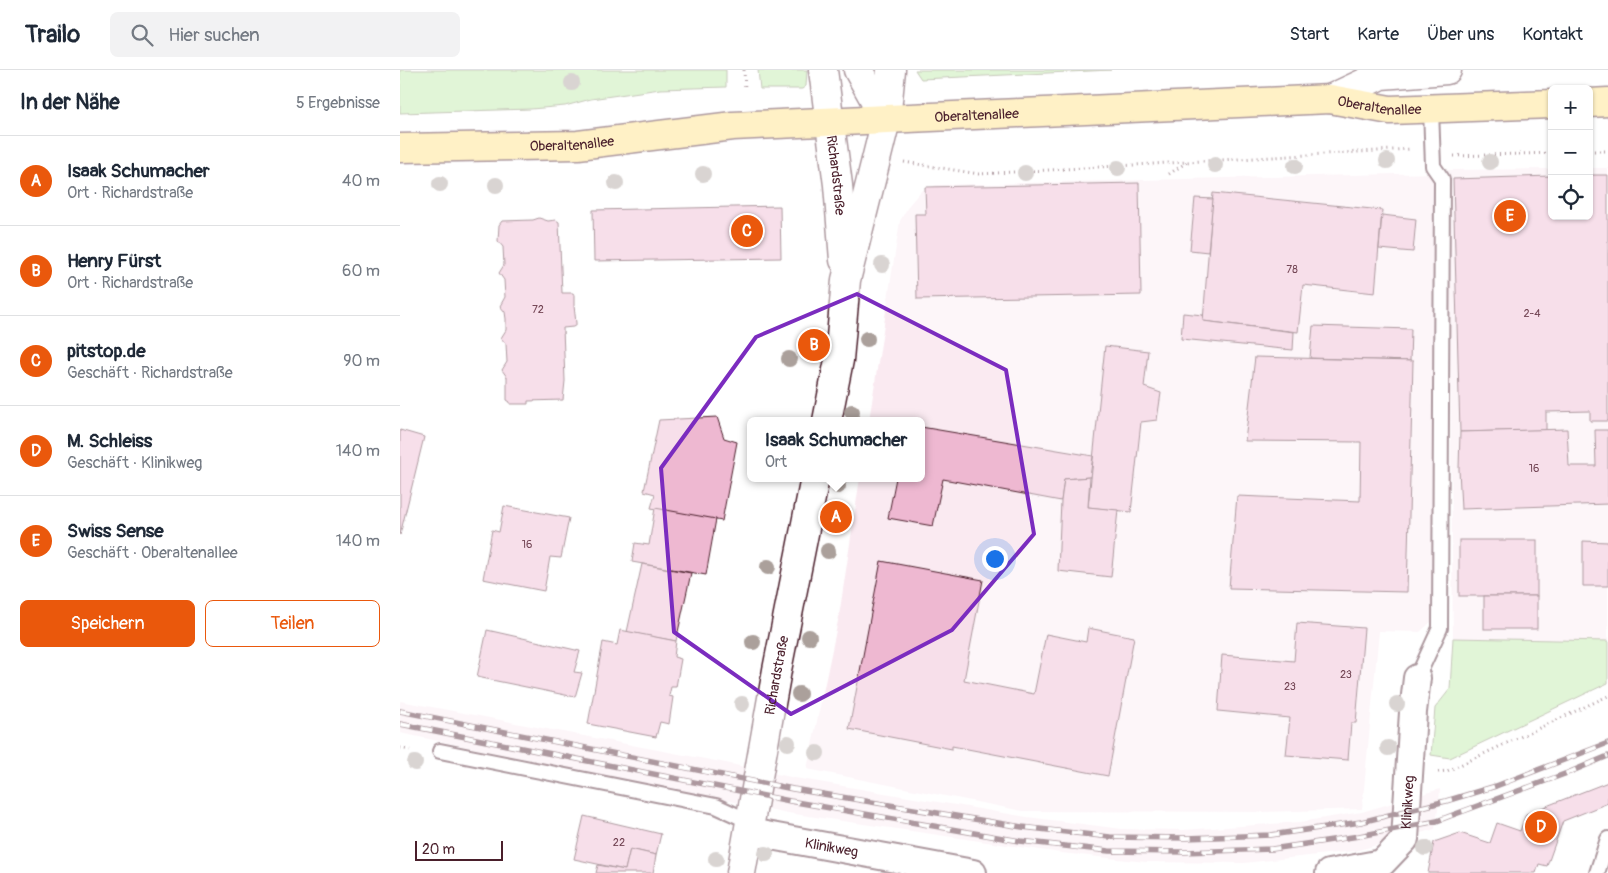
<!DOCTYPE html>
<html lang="de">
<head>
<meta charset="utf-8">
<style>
	:root { --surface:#fff; --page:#f2f2f3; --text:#1f2937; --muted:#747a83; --line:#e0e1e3; --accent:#ea580c }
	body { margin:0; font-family:Pangolin,sans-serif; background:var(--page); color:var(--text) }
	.controls { position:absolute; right:15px; top:15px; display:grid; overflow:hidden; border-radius:8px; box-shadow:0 1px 4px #0004 }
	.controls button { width:45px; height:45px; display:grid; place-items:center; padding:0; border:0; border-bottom:1px solid var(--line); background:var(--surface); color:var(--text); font:25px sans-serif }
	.scale { position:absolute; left:15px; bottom:12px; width:88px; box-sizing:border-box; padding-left:5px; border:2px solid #4a1f2b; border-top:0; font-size:14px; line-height:18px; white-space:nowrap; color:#4a1f2b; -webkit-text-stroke:4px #fff; paint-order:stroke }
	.you { position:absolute; left:594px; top:488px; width:18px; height:18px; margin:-12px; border:4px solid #fff; border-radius:50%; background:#1a73e8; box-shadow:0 0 0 8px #1a73e833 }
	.badge { display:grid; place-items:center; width:32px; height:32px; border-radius:50%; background:var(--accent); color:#fff; font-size:16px; font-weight:700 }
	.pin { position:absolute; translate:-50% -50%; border:2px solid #fff; box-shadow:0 1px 5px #0006 }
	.popup { position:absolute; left:347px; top:347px; width:178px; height:65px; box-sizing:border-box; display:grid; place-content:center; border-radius:8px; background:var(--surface); filter:drop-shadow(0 1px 4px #0005); font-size:16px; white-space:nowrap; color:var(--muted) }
	.popup b { font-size:19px; color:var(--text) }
	.popup::after { content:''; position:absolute; left:50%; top:100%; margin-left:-10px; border:10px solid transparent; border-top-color:var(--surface) }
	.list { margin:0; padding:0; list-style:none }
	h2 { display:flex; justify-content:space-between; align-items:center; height:65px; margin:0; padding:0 20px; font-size:21px }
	h2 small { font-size:16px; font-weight:400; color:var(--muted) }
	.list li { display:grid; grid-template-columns:32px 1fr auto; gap:15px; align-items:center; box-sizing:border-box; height:90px; padding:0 20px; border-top:1px solid var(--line) }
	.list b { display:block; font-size:19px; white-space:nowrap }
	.list p { margin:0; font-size:16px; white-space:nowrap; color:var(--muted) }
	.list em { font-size:16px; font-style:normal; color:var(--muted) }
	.actions { display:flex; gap:10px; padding:15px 20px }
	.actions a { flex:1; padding:11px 0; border:1px solid var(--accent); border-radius:8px; text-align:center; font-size:18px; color:var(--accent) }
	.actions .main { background:var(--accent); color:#fff }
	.icon { flex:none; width:28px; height:28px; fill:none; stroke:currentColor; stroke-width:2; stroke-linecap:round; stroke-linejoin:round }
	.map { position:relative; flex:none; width:1208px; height:803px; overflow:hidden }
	header { display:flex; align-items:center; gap:30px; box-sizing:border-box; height:70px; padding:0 25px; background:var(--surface); border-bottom:1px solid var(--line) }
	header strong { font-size:24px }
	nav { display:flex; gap:28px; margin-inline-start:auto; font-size:18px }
	.search { width:350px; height:45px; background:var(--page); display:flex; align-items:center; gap:12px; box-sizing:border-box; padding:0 18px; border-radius:8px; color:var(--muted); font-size:19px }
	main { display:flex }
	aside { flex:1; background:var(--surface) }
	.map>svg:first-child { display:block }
</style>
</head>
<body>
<header>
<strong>Trailo</strong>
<div class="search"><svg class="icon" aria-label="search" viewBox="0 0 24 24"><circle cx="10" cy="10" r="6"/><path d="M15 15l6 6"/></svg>Hier suchen</div>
<nav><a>Start</a><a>Karte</a><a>Über uns</a><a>Kontakt</a></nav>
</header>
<main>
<aside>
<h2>In der Nähe<small>5 Ergebnisse</small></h2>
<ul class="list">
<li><span class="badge">A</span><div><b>Isaak Schumacher</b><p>Ort · Richardstraße</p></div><em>40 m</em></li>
<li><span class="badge">B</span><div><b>Henry Fürst</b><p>Ort · Richardstraße</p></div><em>60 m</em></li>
<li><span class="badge">C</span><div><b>pitstop.de</b><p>Geschäft · Richardstraße</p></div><em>90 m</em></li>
<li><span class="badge">D</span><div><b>M. Schleiss</b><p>Geschäft · Klinikweg</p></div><em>140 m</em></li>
<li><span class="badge">E</span><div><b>Swiss Sense</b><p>Geschäft · Oberaltenallee</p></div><em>140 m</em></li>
</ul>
<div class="actions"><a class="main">Speichern</a><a>Teilen</a></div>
</aside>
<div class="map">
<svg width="1208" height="803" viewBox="0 0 1208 803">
	<rect width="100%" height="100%" fill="#fff"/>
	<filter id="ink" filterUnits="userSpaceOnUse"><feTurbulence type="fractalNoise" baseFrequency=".02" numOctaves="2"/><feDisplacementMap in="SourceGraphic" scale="10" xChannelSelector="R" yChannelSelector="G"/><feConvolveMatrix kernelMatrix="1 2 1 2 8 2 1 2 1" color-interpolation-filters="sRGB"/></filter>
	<g filter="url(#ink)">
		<!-- built -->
		<g fill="#faeaf1">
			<path d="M1189 98H1208V571L1053 568 1048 100 1152 99V146H1189Z"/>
			<path d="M1036 103 1033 550 1020 562 979 561 962 739 863 742 623 741 407 699 439 546 460 408H521V351H469L500 151 509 135 521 121 536 115Z"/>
			<path d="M0 631 321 692 395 708 627 747 722 759 783 760 900 752 962 742 1040 719 1039 733 1035 759 955 781 844 793 746 792 661 783 388 743 0 663Z"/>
		</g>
		<!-- green -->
		<g fill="#bce9a6" stroke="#838468">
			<path d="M0 0H326V17L260 19 191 29 165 36 131 39 0 43Z"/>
			<path d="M358 0H407L406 16 402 19H360Z"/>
			<path d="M515 0H711L521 9Z"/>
			<path d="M1053 568 1208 571V613L1050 688 1031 685 1035 638 1050 619Z"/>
		</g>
		<!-- building -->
		<g fill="#eeb8d1" stroke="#4a1f2b">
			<path d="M1189 105H1208V351H1190V341L1146 342V360L1060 362 1053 109 1152 106V146H1189Z"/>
			<path d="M739 113 741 225 517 229 515 144H526L525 117Z"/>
			<path d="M813 123 982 140 975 223 903 215 898 262 803 251Z"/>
			<path d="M795 128 813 129 808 182 790 180Z"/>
			<path d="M380 136 381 188 194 191 193 140Z"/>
			<path d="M982 145 1016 149 1013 182 979 179Z"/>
			<path d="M139 148 148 151 156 150 159 152 162 223H173L174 225V236L176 253V255L173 257 163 258 165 311 163 330 128 331V334H110V332L107 330V307L102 300 107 292 106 274 101 268 106 260V249L105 242 100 236 105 227 104 210 99 203 104 195 103 177 98 171 99 155 102 151 133 150Z"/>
			<path d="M783 243 803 245V251L894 262 893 280 781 269Z"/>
			<path d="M913 256 1011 259 1010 291 910 288Z"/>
			<path d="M705 276 748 281 744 317 761 323 757 350 741 352 731 442 688 437Z"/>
			<path d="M855 287 1013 291 1007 522 829 518 837 426 960 431 961 372 845 371Z"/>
			<path d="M317 347 324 368 337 372 322 451 251 438 255 424 244 421 259 350Z"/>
			<path d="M521 357 693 386 690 407 664 409 661 431 543 409 533 456 488 448 496 408H521Z"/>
			<path d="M1167 359 1169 396H1196L1195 360H1208V434L1061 439 1059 399 1060 362Z"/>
			<path d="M0 360 24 367 0 465Z"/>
			<path d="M690 407 688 437 718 440 711 507 658 501 661 431 664 409Z"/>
			<path d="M104 436 169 448 161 488 150 487 144 521 83 509 92 460 99 462Z"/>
			<path d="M255 438 316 449 306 505 232 492 235 473 249 475Z"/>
			<rect x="1059" y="470" width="78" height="56"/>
			<path d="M1183 471 1208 472V516H1183Z"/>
			<path d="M481 491 583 510 564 610 634 624 646 564 686 572 688 558 734 567 708 706 552 676V679L449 659Z"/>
			<path d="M242 494 291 503 276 571 227 562Z"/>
			<rect x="1084" y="526" width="53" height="33"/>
			<path d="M897 553 964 558 956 653H951L948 690 886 685 890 648 818 641 822 585 894 591Z"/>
			<path d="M87 560 180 581 174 602 182 603 175 627 77 607Z"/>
			<path d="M220 560 276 571 274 587 281 589 276 617H271L269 626 273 627 269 654 260 652 256 667 188 654 203 572 217 575Z"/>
			<path d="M1208 712V733L1163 751 1147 796 1139 794 1136 803H1028L1034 772 1060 763 1090 773 1097 753 1120 761 1126 744Z"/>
			<path d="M184 746 261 764 256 785 230 779 225 800 174 789Z"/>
			<path d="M230 779 256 785 253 803H196L198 795 225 800Z"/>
		</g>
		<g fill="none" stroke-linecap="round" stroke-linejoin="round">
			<!-- lane casing -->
			<g stroke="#4a1f2b" stroke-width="18">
				<g id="lane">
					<path d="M1017 608 1040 558 1042 109 1033 96 1031 39"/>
					<path d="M40 681 316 736 351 752"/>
					<path d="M1197 803 1208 769"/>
				</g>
			</g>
			<!-- street casing -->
			<g stroke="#4a1f2b" stroke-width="30">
				<g id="street">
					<path id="s1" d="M349 762 573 803"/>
					<path id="s2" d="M929 803 982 793 1005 769 1013 642 1017 608"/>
				</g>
			</g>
			<!-- secondary casing -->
			<g stroke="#4a1f2b" stroke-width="31">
				<g id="secondary">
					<path id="s3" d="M423 0 438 115 444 190"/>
					<path d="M458 0 486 50"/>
					<path d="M930 29 981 5 1047 0"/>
					<path d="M427 351 439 290 446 210 486 50 491 0"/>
					<path id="s4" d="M341 803 377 600 415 408"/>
				</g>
			</g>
			<!-- primary casing -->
			<g stroke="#4a1f2b" stroke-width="31">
				<g id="primary">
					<path d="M1189 33 1208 32"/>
					<path id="s5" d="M0 78 178 75 333 56 930 29 990 40 1152 34"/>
				</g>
			</g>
			<!-- path -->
			<g stroke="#4a1f2b" stroke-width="3" stroke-dasharray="1 4" stroke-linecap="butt">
				<path d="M344 0 345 20"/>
				<path d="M1189 81H1208"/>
				<path d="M1054 86 1152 83"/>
				<path d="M504 92 579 104 1011 79"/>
				<path d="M769 104 787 92"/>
				<path d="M0 678 10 680"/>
				<path d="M1038 702 1047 701 1208 626"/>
			</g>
			<!-- lane -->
			<use href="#lane" stroke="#fff" stroke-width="14"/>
			<!-- street -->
			<use href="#street" stroke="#fff" stroke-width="26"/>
			<!-- secondary -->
			<use href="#secondary" stroke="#fff" stroke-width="28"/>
			<!-- primary -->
			<use href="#primary" stroke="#fedf80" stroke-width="28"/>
			<!-- rail casing -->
			<g stroke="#4a1f2b" stroke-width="5.5">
				<g id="rail">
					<path d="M0 641 393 719 622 757 710 767 786 768 871 765 961 752 1046 731 1096 716 1208 673"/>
					<path d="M0 654 390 731 620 771 709 781 784 782 872 779 959 766 1037 751 1050 746 1170 702 1208 686"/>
				</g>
			</g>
			<!-- rail -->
			<use href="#rail" stroke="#fff" stroke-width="4" stroke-dasharray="11" stroke-linecap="butt"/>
		</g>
		<!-- trees -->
		<g fill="#aba09b">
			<circle cx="172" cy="13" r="8"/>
			<circle cx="987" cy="91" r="8"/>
			<circle cx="1090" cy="92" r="8"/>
			<circle cx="815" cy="95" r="8"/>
			<circle cx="895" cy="96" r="8"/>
			<circle cx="718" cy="98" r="8"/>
			<circle cx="625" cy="103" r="8"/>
			<circle cx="303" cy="104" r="8"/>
			<circle cx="216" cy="113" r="8"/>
			<circle cx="40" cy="114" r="8"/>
			<circle cx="96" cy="115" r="8"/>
			<circle cx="482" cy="195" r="8"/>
			<circle cx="467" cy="269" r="8"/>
			<circle cx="413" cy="284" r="8"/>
			<circle cx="389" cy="289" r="8"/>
			<circle cx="452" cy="342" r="8"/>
			<circle cx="438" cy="416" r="8"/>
			<circle cx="428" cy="481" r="8"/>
			<circle cx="368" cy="497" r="8"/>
			<circle cx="409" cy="567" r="8"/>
			<circle cx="353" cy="572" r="8"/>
			<circle cx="399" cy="624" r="8"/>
			<circle cx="342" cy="634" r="8"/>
			<circle cx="997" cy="634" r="8"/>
			<circle cx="388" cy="673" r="8"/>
			<circle cx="988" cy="678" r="8"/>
			<circle cx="417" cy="683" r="8"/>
			<circle cx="15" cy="693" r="8"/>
			<circle cx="1025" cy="778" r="8"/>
			<circle cx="366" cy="784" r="8"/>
			<circle cx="316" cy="789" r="8"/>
		</g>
	</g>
	<!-- marked area -->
	<path d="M0 0H1208V803H0ZM457 224 606 300 634 464 552 560 391 644 274 562 261 398 356 267Z" fill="#fff" fill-opacity=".55" fill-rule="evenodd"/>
	<path fill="none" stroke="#7b2cbf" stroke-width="4" stroke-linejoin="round" d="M457 224 606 300 634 464 552 560 391 644 274 562 261 398 356 267Z"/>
	<g text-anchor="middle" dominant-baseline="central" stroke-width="4" stroke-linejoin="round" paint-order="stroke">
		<!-- number labels -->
		<g font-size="11" fill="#734554">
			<text x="892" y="199">78</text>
			<text x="138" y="239">72</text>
			<text x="1132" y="243">2-4</text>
			<text x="1134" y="398">16</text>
			<text x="127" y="474">16</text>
			<text x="946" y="604">23</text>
			<text x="890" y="616">23</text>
			<text x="219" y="772">22</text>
		</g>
		<!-- street labels -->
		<g font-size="14" fill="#4a1f2b" stroke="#fff">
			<text stroke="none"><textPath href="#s5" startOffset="982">Oberaltenallee</textPath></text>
			<text stroke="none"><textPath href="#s5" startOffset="578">Oberaltenallee</textPath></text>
			<text stroke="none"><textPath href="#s5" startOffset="172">Oberaltenallee</textPath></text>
			<text stroke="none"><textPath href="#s3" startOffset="106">Richardstraße</textPath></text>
			<text stroke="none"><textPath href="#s4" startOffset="201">Richardstraße</textPath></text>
			<text stroke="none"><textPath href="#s2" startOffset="124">Klinikweg</textPath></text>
			<text stroke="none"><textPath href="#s1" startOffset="84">Klinikweg</textPath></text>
		</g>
	</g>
</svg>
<div class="controls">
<button>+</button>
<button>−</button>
<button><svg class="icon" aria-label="locate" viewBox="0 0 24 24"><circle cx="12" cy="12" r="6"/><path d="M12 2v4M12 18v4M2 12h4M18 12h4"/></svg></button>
</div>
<div class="scale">20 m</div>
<div class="you"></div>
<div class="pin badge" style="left:436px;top:447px">A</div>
<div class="popup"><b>Isaak Schumacher</b>Ort</div>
<div class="pin badge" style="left:414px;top:275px">B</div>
<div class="pin badge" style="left:347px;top:161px">C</div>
<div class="pin badge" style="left:1141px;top:757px">D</div>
<div class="pin badge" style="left:1110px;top:146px">E</div>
</div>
</main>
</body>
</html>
